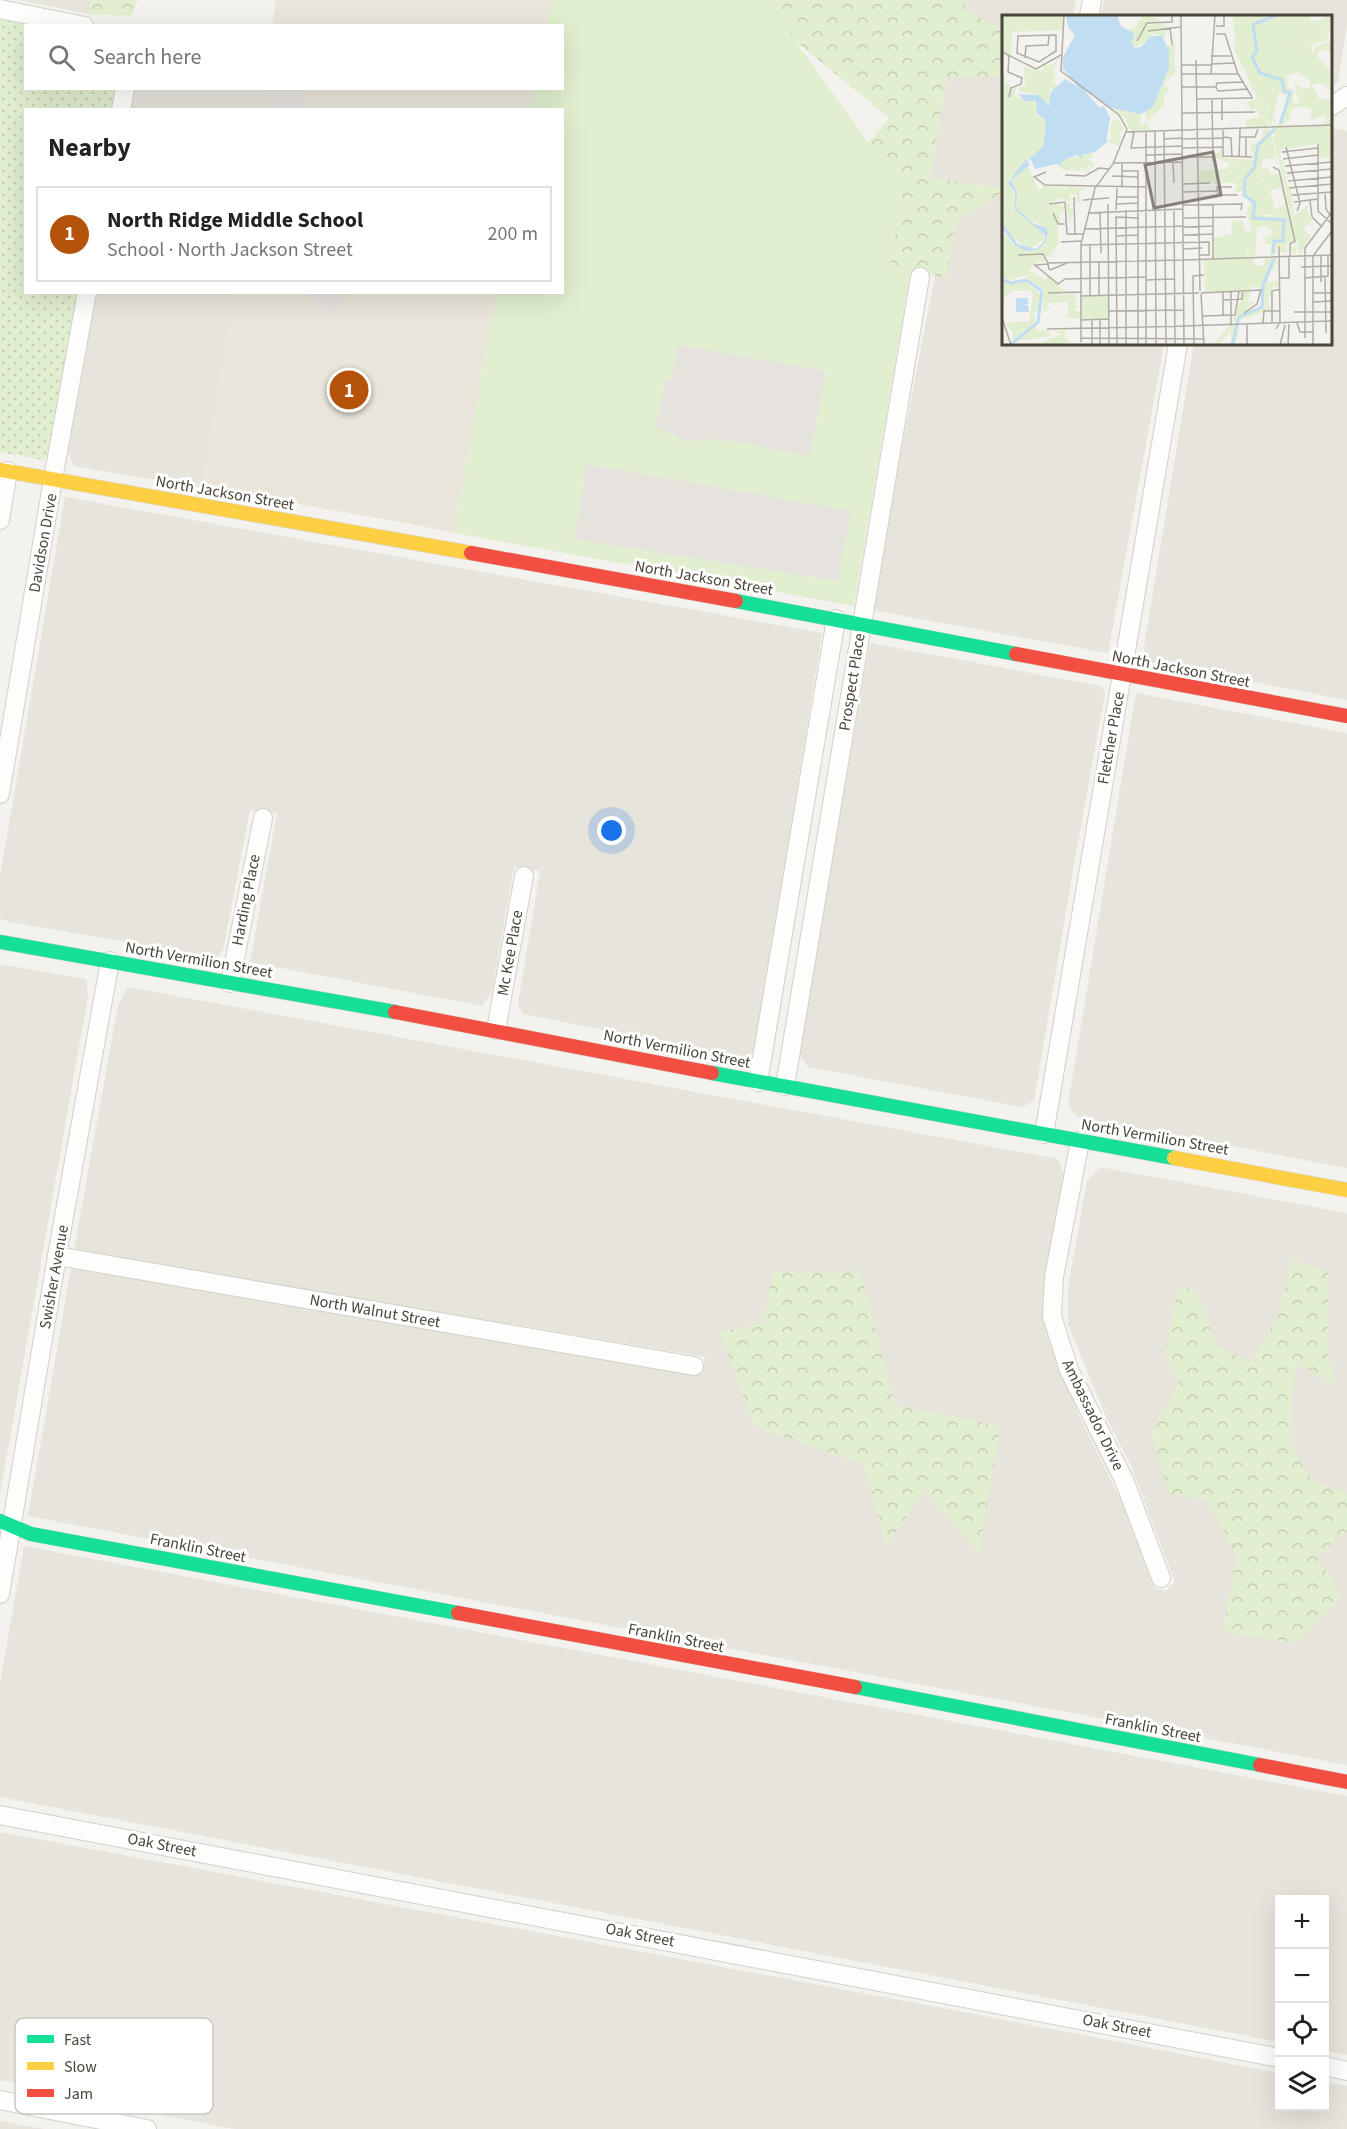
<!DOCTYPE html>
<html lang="en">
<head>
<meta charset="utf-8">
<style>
	:root { --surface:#fff; --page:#f6f6f6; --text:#222; --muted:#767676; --line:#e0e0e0; --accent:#b45309 }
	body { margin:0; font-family:"Source Sans 3",sans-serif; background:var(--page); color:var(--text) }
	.controls { position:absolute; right:18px; bottom:18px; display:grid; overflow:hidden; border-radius:0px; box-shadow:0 6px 24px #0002 }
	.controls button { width:54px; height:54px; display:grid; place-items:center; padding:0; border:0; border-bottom:2px solid var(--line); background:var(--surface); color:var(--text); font:30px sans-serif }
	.you { position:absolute; left:612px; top:831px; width:21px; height:21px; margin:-15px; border:4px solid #fff; border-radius:50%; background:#1a73e8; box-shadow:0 0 0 9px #1a73e833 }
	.badge { display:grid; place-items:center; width:39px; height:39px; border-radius:50%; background:var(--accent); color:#fff; font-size:20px; font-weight:700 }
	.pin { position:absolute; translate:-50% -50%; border:3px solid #fff; box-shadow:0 2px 6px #0006 }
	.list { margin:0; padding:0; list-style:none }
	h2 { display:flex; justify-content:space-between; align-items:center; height:78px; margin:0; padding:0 24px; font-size:26px }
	h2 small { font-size:20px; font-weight:400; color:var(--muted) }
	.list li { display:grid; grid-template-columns:39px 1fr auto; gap:18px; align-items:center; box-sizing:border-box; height:96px; margin:0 12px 12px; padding:0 12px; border:2px solid var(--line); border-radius:0px }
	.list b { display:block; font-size:22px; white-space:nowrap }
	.list p { margin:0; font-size:20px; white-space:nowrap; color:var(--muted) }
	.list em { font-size:20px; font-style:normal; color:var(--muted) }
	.icon { flex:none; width:33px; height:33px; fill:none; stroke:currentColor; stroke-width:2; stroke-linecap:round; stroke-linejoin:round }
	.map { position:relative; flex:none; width:1347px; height:2129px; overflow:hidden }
	.search { position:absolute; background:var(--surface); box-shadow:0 6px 24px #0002; left:24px; top:24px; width:540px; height:66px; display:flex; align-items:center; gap:15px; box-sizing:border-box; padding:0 21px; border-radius:0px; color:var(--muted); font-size:22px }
	.panel { position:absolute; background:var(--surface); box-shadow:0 6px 24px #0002; left:24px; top:108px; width:540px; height:186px; border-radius:0px }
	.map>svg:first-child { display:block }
</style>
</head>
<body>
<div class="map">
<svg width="1347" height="2129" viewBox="0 0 1347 2129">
	<defs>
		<pattern id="forest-crowns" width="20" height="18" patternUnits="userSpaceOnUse" patternTransform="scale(1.5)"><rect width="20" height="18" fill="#e1eecf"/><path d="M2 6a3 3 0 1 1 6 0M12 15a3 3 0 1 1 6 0" fill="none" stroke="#c3cdb2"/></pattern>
		<pattern id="park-dots" width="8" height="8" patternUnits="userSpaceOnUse" patternTransform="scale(1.5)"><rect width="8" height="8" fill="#e1eecf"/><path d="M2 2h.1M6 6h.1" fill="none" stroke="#c3cdb2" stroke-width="1.8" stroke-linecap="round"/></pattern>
	</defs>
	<rect width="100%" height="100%" fill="#f4f2ee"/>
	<!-- residential -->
	<g fill="#e7e4dc">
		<path d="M19 0H91L88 14Z"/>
		<path d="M960 0H1076L1073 16H1004V344H1164L1108 653 871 610 935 275 929 179Z"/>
		<path d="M1104 0H1347V26L1338 82 1331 87 1330 16H1100Z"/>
		<path d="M133 89H268L265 109 130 110Z"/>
		<path d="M1331 128 1347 131V700L1145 661 1144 647 1194 344H1330Z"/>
		<path d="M97 293H235L203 488 74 466 68 453Z"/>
		<path d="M65 497 822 633 755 1050 745 1058 523 1014 518 1004 540 871 514 867 492 991 482 1006 250 962 277 813 250 810 223 950 217 957 10 922 0 919V877Z"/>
		<path d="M870 643 1101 686 1105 693 1071 881 1034 1101 1022 1107 808 1067 798 1053Z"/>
		<path d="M1136 693 1347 733V1168L1077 1117 1068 1104Z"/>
		<path d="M0 964 86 979 88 996 0 1494Z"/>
		<path d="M128 987 1058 1159 1064 1175 1044 1282 1047 1337 1082 1422 1123 1505 1154 1588 1166 1591 1175 1582 1131 1466 1106 1417 1068 1324V1287L1087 1181 1100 1167 1347 1213V1765L28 1516 71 1268 703 1373 705 1357 74 1250 118 1005Z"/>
		<path d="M24 1546 1347 1796V2055L1325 2051 1324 1900H1280L1279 2042 0 1797V1684Z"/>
		<path d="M0 1832 948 2009 1279 2073 1280 2106H1324L1325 2082 1347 2086V2129H235L166 2116 160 2110 0 2080Z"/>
		<path d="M0 2121 44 2129H0Z"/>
	</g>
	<!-- education -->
	<g fill="#eae5da">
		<path d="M276 0H552L546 25 272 26Z"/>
		<path d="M268 89H534L530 109 265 110Z"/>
		<path d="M235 293H496L454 533 402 522 203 488Z"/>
	</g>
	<!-- forest -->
	<g fill="url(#forest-crowns)">
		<path d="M91 0H138L131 16 88 14Z"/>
		<path d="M778 0H966L964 10 1003 29V76L947 78 929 178 1003 188 1004 191 956 222 946 278 890 264 902 190 868 143 889 118 792 38Z"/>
		<path d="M1292 1259 1328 1273V1353L1334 1384 1295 1363 1289 1444 1312 1480 1347 1494V1531L1316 1557 1342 1595 1297 1643 1223 1632 1237 1556 1206 1500 1168 1493 1152 1433 1179 1381 1165 1353 1179 1287 1196 1290 1217 1345 1250 1363 1277 1319Z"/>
		<path d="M774 1271H860L895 1405 1000 1426 979 1553 925 1490 886 1545 864 1465 755 1426 720 1332 763 1323Z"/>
	</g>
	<!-- park -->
	<path fill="url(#park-dots)" d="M0 15 52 25 26 26V88L117 89 113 109 26 110V292L80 293 52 449 43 460 0 452Z"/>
	<!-- pitch -->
	<path fill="#e1eecf" d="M552 0H778L793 38 902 189 890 264 911 269 854 606 454 533 496 293 562 292V110L530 109 534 89 562 88V26L546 25Z"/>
	<!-- parking -->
	<g fill="#e6e3df">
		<path d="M268 89H309L305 109H265Z"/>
		<path d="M307 293H347L332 315Z"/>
		<path d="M678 345 826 371 810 456 731 441 705 439 690 442 665 431 656 429 665 379H672Z"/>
		<path d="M586 464 851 511 837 581 575 539Z"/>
	</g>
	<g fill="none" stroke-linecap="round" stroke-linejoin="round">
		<!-- street casing -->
		<g stroke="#d2d0cb" stroke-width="20">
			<g id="street">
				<path d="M0 9 84 26"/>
				<path d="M1089 16 1092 0"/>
				<path d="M1330 107 1347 96"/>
				<path d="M121 110 125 88"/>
				<path d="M0 520 8 471"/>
				<path d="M0 794 53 479 87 292"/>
				<path d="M230 983 263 818"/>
				<path d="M496 1030 524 876"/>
				<path d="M758 1082 836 619"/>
				<path d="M785 1086 920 277"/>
				<path d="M1044 1134 1178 344"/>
				<path d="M1080 1141 1054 1277 1052 1316 1069 1370 1124 1480 1161 1578"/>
				<path d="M57 1256 694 1366"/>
				<path d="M0 1594 57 1256 110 961"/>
				<path d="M0 1815 1280 2058"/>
				<path d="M1324 2066 1347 2071"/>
				<path d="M0 2100 147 2129"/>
			</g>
		</g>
		<!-- fast casing -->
		<g stroke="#d3cfc5" stroke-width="15">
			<g id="fast">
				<path d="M736 601 1016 654"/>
				<path d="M0 942 395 1012"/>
				<path d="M712 1073 1174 1158"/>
				<path d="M0 1521 31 1534 458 1613"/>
				<path d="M855 1687 1260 1765"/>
			</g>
		</g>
		<!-- slow casing -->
		<g stroke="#d3cfc5" stroke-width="15">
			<g id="slow">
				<path d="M0 470 471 553"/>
				<path d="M1174 1158 1347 1190"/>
			</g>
		</g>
		<!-- jam casing -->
		<g stroke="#d3cfc5" stroke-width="15">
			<g id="jam">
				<path d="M471 553 736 601"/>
				<path d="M1016 654 1347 716"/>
				<path d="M395 1012 712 1073"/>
				<path d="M458 1613 855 1687"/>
				<path d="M1260 1765 1347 1782"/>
			</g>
		</g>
		<!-- street -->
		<use href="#street" stroke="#fdfdfc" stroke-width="18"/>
		<!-- fast -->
		<use href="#fast" stroke="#16e098" stroke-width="14"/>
		<!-- slow -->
		<use href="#slow" stroke="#ffcf43" stroke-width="14"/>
		<!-- jam -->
		<use href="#jam" stroke="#f24e42" stroke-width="14"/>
	</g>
	<g text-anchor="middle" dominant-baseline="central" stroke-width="6" stroke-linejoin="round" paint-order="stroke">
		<!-- street labels -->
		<g font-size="16" fill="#4b4439" stroke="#fff">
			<text transform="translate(225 493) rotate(10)">North Jackson Street</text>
			<text transform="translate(43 543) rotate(-80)">Davidson Drive</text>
			<text transform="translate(704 578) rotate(10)">North Jackson Street</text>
			<text transform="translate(1181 669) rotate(11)">North Jackson Street</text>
			<text transform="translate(852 682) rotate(-81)">Prospect Place</text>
			<text transform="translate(1111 738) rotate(-80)">Fletcher Place</text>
			<text transform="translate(246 900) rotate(-79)">Harding Place</text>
			<text transform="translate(510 953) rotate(-80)">Mc Kee Place</text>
			<text transform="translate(199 960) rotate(10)">North Vermilion Street</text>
			<text transform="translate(677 1049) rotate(11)">North Vermilion Street</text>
			<text transform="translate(1155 1137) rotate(10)">North Vermilion Street</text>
			<text transform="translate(54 1277) rotate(-80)">Swisher Avenue</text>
			<text transform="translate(375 1311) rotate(10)">North Walnut Street</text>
			<text transform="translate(1093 1415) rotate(64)">Ambassador Drive</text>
			<text transform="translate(198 1548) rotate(11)">Franklin Street</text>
			<text transform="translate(676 1638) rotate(11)">Franklin Street</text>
			<text transform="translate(1153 1728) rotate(11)">Franklin Street</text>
			<text transform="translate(162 1845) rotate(11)">Oak Street</text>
			<text transform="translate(640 1935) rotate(11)">Oak Street</text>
			<text transform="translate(1117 2026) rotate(11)">Oak Street</text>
		</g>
	</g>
	<!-- overview -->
	<g transform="translate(1002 15)">
		<rect width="330" height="330" fill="#f4f2ee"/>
		<path d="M0 0H61L60 15 10 17 9 41 0 37ZM230 0H295L265 97 235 40ZM299 2 304 9 305 31 294 35 291 32ZM258 153H266L269 160 277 162 276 168 263 172ZM261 175 270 180 273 200 259 199ZM13 195 38 213 43 223 28 234 10 223 4 213 1 214 5 224 16 234 43 239 45 246 17 248 27 259 8 265 0 262V203Z" fill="#e1eecf"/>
		<path d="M141 0 157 4 156 7 144 6 145 11 157 8 166 11 162 23 148 17 151 21 133 33 129 26 131 20 125 15 133 13ZM293 0H307L309 7 324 3 317 0H329L330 8 320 9 330 11V18L328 14 324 26 309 29 310 39 314 31 330 26V38L317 34 315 41 330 58 325 60 330 62 327 72 330 68V76L319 68 310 70 317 84H330V94L326 96 330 97 326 105 330 103V109L320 110 325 106 322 100 308 106 307 110 310 95 298 91 289 94 288 103 280 111 272 112V103L274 105 273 109 274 111 280 103 287 79 284 78 276 105 283 80 277 77 269 112 233 37 232 23 242 55 266 96 277 56 276 41 282 37ZM299 3 304 9 305 31 294 35 291 32ZM295 57 308 66V73L297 72 292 66 297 88H291L292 75 286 73 285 60ZM172 13 173 59 162 68 167 76 162 80V90L145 107 143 97 151 92 167 52 165 31 171 30ZM249 13 255 18 258 29 259 40 254 43 259 57 263 58 262 66 248 45 251 37 246 18 252 19ZM0 43 3 68 14 74 12 81 22 86 30 85 36 92 34 100 44 105 40 133 7 165 14 185 15 175 9 165 25 151 37 176 41 171 62 172V176L66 172 84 173 77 177 79 189 73 186 75 181 68 178V193L72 194 68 207 64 191 67 187 57 183 44 192 55 188 62 192 61 199 57 197 59 208H55L57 227 48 242 18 238 5 226 0 215 11 230 23 235H33L46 222 44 212 26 204 15 195 14 188 13 195 23 205 38 213 24 207 10 196 0 204V101L4 100 0 97ZM56 43 51 58H54L51 65 56 72 52 75 48 73V90L32 78 18 77 17 73 24 70 21 52 41 56 42 50H51ZM256 83 263 99 267 112H244V105L258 102 253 92 248 96V90L242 89ZM109 93 139 99 137 111 145 108 148 115 129 116 122 102ZM117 105 123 115 116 118 119 124 116 131 104 126 111 123 108 118 110 106ZM262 114H268L277 152 273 143 261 144 258 160H262L259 165 267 172 268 168 278 165 277 162 265 160 276 159 294 222V240L288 233 293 231V226L284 230 285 237 278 238 274 231 273 240H268V229L257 230 265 226 259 221H267L271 216 265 210 255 213 253 241 248 242 245 233V242L222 224V220H229L230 204 235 207 240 205 244 217 250 215 245 199 249 184 241 180V176L230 178 235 172 232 167 208 169 241 151 218 145 211 141 212 137 215 139 219 133 224 143 252 145 248 130 259 125ZM279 173 283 190 272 194 273 200 269 202 259 200 263 182 259 176 268 180V175ZM271 120 279 133 278 143 283 148 279 151 285 157 281 161 290 160 282 165 289 173 292 201 307 189 305 196 310 206 301 214 309 221 298 240ZM90 138 91 142 86 144 93 149 91 154 86 150 88 156 86 158 84 154 79 160 81 154 77 150 79 156 60 155 58 148 64 144ZM274 242 276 248 271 251 276 255 270 254 265 268 276 266 277 272H271L269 281 265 282 269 295 230 307 236 294 233 292 240 286 237 277H249L246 287H254L243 295H255L259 288 260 270 259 274 250 271 251 258 250 274 244 275 246 246 252 244V250L262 251 263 243ZM34 246 37 247 26 255 42 264 48 261 62 276 57 281 72 277 75 292 71 295 78 297V304L61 302 66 301V287L44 288 48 292 41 297 42 274 24 263 27 259 12 249ZM0 266 10 269 23 266 39 280 37 294 32 299 34 306 9 326 11 318 3 308 27 306 31 279 30 276 10 275 0 286ZM37 306 33 315H46L50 321 13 326ZM227 310H235L231 323 238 312 233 330H229V316L216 330 212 329ZM52 316H65L62 323 68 326 59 330H11L41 327 59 319Z" fill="#e1eecf" fill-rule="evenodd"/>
		<path d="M244 221 245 242 212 243V222ZM250 243 246 275 203 277 202 245Z" fill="#e1eecf"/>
		<path d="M330 110V143H316L315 129 276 135 270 113ZM106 281V304H79V282Z" fill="#e1eecf"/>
		<path d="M226 148 241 151 210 167 197 168V155L226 154Z" fill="#e1eecf"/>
		<path d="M64 0H115L119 11 133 19 129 26 133 33 139 32 149 21H160L167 35V52L151 92 139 99 109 93 81 74 97 92 102 91 108 103 104 128 93 137 80 140 81 144 75 140 66 143 58 148 60 152 54 149 33 154 28 143 41 132 44 105 35 99 34 86H22L16 79 37 80 47 91 49 77 63 64 75 71 61 53V42L73 20 66 12ZM24 144 28 150 9 165 15 176 14 193 32 209 44 212 46 219 43 228 35 235 29 236 21 235 11 228 34 234 42 227 43 220 13 195V177L6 168ZM14 283H26V289L17 290H26L27 297H14Z" fill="#c0ddf1"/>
		<path fill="none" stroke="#c0ddf1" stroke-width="3" d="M274 0 251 10 255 36 250 42 258 58 280 65 282 76 288 78 278 109M0 210 15 231M271 239 272 226H281L282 205 251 203 253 188 242 180 243 164 252 153 256 130 273 114M0 264 9 268 24 265 40 276 36 307 9 329M230 330 237 302 260 292 261 270 272 244"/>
		<path fill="none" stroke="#b0aca6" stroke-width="1.5" d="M62 0 59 56 117 100 125 114M179 0 182 330M214 11H222V0M168 12 170 30M146 16 178 12M214 19H223L236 59 250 82M54 20V36L37 47 15 38 16 21ZM135 26 145 8 170 7V0M0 37 34 54 59 40M209 41H229M23 43 24 31 46 30 47 21M194 45 198 276M209 49 232 48M180 50H209M180 59H236M209 59 213 0M179 72H214M214 72 216 76 246 74M214 72 215 68 242 67M7 82 9 73 19 69 20 63 6 57 7 41M210 83 211 146M220 83V105M195 84 251 83M180 98 253 97M221 115V141L250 142M153 116 154 330M162 116 164 330M124 117 330 110M132 117 129 133 180 131M221 122 229 123 230 142M238 122H253L256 114M244 122V142M162 124 180 123M181 124 221 123M316 129V196L330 209M284 132 298 188 295 196M181 133 221 132M280 137 316 133M144 140 180 139M181 142H211M237 142 238 114M281 144 316 140M171 147 172 168M112 148 180 147M120 148V173M283 151 330 147M271 152 277 155 293 226 288 229V241M120 156H136V330M44 157 32 162 43 170 144 172M285 158 330 154M63 160 83 161 97 153 107 154M110 161 136 162M286 166 330 162M181 169 208 168M230 172H215L216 180H236M287 173 330 169M181 177 215 176M323 177 324 194 328 200M290 180 330 177M72 182 73 220M114 182H136M81 185 107 183M308 185 310 202 320 212M292 187 316 184M47 189 63 187 65 219H81M106 189 107 330M114 189 136 188M181 190 240 189 239 195M211 190V244M172 194 173 330M114 195 115 173M51 198 56 209H63M86 198 181 194M98 198 99 238M182 203 244 202M182 212 211 211M82 214 181 211M182 220 211 219M115 221 136 220M59 227 79 226M79 230 207 227V240H198M88 230V281M182 234 200 233M16 240 41 239 46 248 182 245M319 241V267M182 245 330 240M97 246V280M299 252 330 251M47 255 46 249 33 250 56 269 63 264 144 262M48 255 65 248M323 262 324 318M277 263H287V241M303 263 326 261V240M144 265 172 264M221 276V300M229 276V309M46 278 79 277M199 278 259 275 255 289 242 298M311 278H330M199 279 202 330M79 281 197 278M221 285 240 284 241 276M311 287 330 286M107 296 181 295M292 297H330M200 301 233 300 237 276M0 303 9 330M79 305 107 304M98 305V330M270 307V276L278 274M245 308V330M261 308 262 296H278M295 308 298 317H312M182 311 330 306M45 314 144 312V116M274 314 278 307 277 232M79 323 202 324M303 323V233L330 197M79 327V229L93 173 111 149 125 114M90 330V305M115 330 114 202 136 203M124 330V195M144 330V312L182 311M192 330 191 261 202 260M278 330 283 310M286 330 287 309M311 330V241L330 216"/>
		<path fill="#868178" fill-opacity="0.15" stroke="#868178" stroke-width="3" d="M211 137 219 180 152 193 143 150Z"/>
		<rect width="330" height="330" fill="none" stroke="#4b4439" stroke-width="3"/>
	</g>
	<!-- legend -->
	<rect x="15" y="2018" width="198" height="96" rx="9" fill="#fff" stroke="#c9c7c4" stroke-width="1.5"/>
	<rect x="27" y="2035" width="27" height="8" fill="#16e098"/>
	<rect x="27" y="2062" width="27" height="8" fill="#ffcf43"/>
	<rect x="27" y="2089" width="27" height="8" fill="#f24e42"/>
	<g font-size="16" fill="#4b4439">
		<text x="64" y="2045">Fast</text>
		<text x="64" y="2072">Slow</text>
		<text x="64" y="2099">Jam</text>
	</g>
</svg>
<div class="controls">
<button>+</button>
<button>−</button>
<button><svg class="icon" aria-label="locate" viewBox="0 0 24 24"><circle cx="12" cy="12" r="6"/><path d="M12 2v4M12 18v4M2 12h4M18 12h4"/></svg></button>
<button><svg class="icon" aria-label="layers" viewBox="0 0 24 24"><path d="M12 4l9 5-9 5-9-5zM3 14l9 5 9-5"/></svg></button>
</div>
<div class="you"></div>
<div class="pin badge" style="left:349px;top:390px">1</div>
<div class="search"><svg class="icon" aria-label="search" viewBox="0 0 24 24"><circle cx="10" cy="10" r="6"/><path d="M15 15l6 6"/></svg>Search here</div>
<section class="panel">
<h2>Nearby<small></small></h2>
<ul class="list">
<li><span class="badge">1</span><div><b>North Ridge Middle School</b><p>School · North Jackson Street</p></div><em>200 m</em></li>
</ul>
</section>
</div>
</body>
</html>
